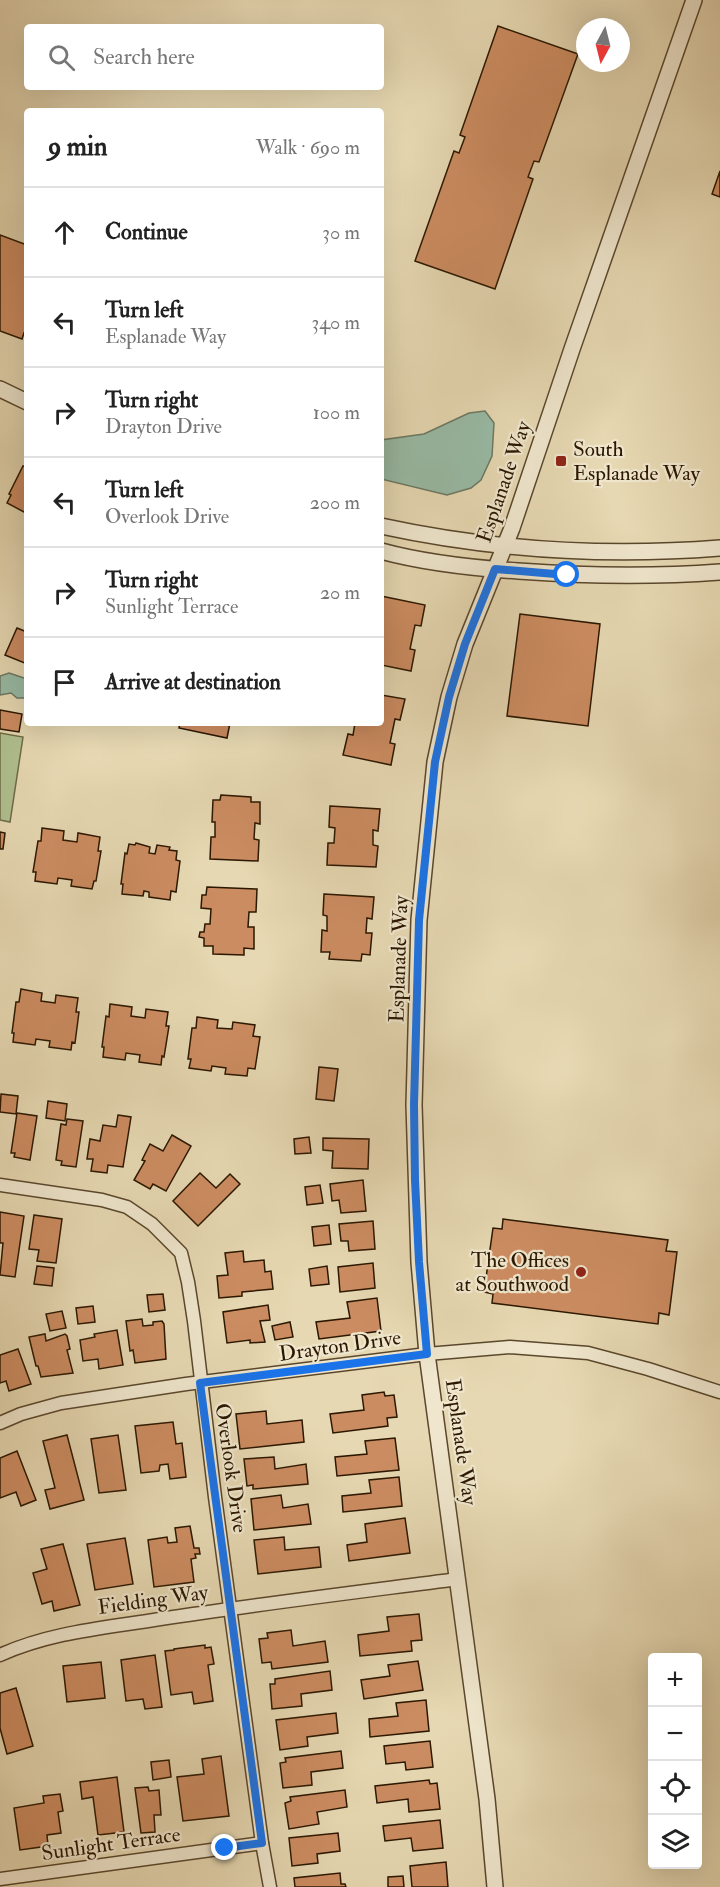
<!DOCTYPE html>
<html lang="en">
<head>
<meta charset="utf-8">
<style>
	:root { --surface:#fff; --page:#f6f6f6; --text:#222; --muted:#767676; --line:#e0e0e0 }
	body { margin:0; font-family:"IM FELL Double Pica",serif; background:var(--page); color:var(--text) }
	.controls { position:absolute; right:18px; bottom:18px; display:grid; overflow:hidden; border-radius:6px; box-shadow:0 6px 24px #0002 }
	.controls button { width:54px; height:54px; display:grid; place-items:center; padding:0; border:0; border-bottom:2px solid var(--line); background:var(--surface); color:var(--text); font:30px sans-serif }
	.compass { position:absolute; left:576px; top:18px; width:54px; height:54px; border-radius:50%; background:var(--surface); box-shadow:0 6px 24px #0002; rotate:187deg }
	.stop { position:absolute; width:18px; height:18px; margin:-14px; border:4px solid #1a73e8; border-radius:50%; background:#fff }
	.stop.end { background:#1a73e8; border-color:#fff; box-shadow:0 2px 6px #0008 }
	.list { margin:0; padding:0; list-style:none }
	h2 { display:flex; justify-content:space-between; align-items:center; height:78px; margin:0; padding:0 24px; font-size:26px }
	h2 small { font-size:20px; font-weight:400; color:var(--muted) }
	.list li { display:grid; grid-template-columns:39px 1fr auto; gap:18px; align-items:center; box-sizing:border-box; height:90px; padding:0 24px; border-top:2px solid var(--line) }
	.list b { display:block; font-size:22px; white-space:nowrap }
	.list p { margin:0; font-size:20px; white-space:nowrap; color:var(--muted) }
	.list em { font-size:20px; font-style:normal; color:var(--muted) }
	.icon { flex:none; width:33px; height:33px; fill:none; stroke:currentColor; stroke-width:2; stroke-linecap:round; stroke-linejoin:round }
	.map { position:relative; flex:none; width:720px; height:1887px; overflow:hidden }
	.search { position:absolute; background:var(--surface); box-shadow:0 6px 24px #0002; left:24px; top:24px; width:360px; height:66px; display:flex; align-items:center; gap:15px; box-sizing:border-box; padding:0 21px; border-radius:6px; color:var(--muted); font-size:22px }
	.panel { position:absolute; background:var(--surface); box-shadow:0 6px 24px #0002; left:24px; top:108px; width:360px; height:618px; border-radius:6px }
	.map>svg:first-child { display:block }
</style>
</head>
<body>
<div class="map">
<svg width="720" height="1887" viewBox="0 0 720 1887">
	<rect width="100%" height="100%" fill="#e6d8b2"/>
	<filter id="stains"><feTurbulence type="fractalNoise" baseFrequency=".00333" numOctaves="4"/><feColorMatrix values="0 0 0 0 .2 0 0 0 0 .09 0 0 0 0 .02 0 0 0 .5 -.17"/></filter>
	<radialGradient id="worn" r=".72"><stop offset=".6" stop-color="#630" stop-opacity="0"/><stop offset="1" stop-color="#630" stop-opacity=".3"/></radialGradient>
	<!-- green -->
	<path fill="#b0c090" stroke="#6e6c48" stroke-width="1.5" d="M0 733 23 737 10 822 0 820Z"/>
	<!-- water -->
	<g fill="#98bba6" stroke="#6c7964" stroke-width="1.5">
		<path d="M485 411 494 423 492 456 481 480 471 488 447 495 381 479V440L424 434 469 413Z"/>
		<path d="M9 673 27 679V698H17L11 693 0 695V676Z"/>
	</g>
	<!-- building -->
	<g fill="#cc8c61" stroke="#2b1700" stroke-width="1.5">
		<path d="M498 26 578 54 539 162 534 161 528 177 533 179 495 289 415 261 454 151 459 153 465 137 460 135Z"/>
		<path d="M720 171V197L712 194Z"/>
		<path d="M0 235 27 245V334L24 333 22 339 0 331Z"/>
		<path d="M27 465V512L26 513 7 503 11 495 9 494 23 466 26 467Z"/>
		<path d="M381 596 425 605 421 626 415 625 410 649 415 650 411 671 381 665Z"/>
		<path d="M520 614 600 624 588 726 507 716Z"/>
		<path d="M17 628 27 632V664L5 655Z"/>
		<path d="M381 695 405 699 400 720 395 719 390 743 395 744 391 765 343 755 348 734 353 735 355 723H381Z"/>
		<path d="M0 710 22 714 19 732 0 729Z"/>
		<path d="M180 723H230L227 738 179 728Z"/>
		<path d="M221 795 251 797V802H260V824L255 823 254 839 259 840 258 861 210 859 211 837H215V822H212L213 800H220Z"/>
		<path d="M330 806 380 809 378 831 373 830V845L378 846 376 867 327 865 328 843H334L335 828 329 827Z"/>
		<path d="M42 828 64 831 63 840 77 842 78 833 100 837 98 851H101L96 881H94L92 889 71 886 72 880 58 878 57 884 35 881 36 872H33L38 841H41Z"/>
		<path d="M0 832 5 833 3 849H0Z"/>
		<path d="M136 843 150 847 149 853 155 854 157 845 170 847 169 850 177 851 176 860 180 861 176 892 171 891 170 900 149 897V892L144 891 143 896 122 894 123 884H121L125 853 127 854 129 844 135 845Z"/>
		<path d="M207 887 257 889 256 912H249L248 927H254V949L244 948V955L213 954V946H204V938L199 937 200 932H204L205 924H210L211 909 201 908 202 895H206Z"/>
		<path d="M324 894 374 897 372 919 367 918 366 933H372L370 955 362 954 361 961 329 959 330 952H321L322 930 327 931V916L323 915Z"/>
		<path d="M21 989 42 993 41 1001 55 1003 56 995 78 998 76 1012H79L75 1043 72 1042 71 1050 49 1047 50 1041 36 1039 35 1045 13 1042 14 1033H12L16 1002H19Z"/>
		<path d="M110 1004 132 1007 131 1016 145 1018 146 1009 168 1012 166 1026H169L164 1057 162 1056 161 1065 139 1062 140 1055 126 1053 125 1060 103 1057 104 1047H102L106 1016 109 1017Z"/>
		<path d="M197 1017 218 1020 217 1028 232 1029 233 1022 255 1025 253 1036 260 1037 255 1069 248 1068 247 1076 225 1074 226 1068 212 1066 211 1071 189 1068 191 1059H188L192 1028H196Z"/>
		<path d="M319 1067 338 1069 334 1101 316 1099Z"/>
		<path d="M1 1094 18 1096 16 1114 0 1112Z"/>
		<path d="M48 1101 67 1104 65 1121 46 1118Z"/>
		<path d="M17 1113 37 1116 30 1160 14 1157 15 1153H11Z"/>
		<path d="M118 1115 131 1117 123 1167 108 1165 107 1173 91 1171 93 1159H87L90 1139 100 1141 103 1125 116 1127Z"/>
		<path d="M67 1119 83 1121 76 1167 61 1165 62 1161 56 1160 61 1124 66 1125Z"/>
		<path d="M172 1135 191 1146 166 1191 153 1184 150 1189 134 1180 145 1161 142 1160 150 1144 163 1151Z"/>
		<path d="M309 1137 311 1153 295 1154 294 1139Z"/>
		<path d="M323 1138 369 1139 368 1169 332 1168 333 1151 323 1150Z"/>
		<path d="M200 1173 216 1188 230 1174 240 1184 198 1226 173 1201Z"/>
		<path d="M363 1180 366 1211 341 1213 339 1200 332 1201 330 1184Z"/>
		<path d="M320 1185 323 1203 307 1205 305 1187Z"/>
		<path d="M0 1212 24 1216 15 1277 0 1275 3 1243H0Z"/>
		<path d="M34 1215 62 1219 56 1263 37 1261 39 1250 29 1249Z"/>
		<path d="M503 1219 668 1240 666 1251 677 1252 669 1315 659 1313 658 1324 492 1303 493 1294 484 1292 493 1228 502 1229Z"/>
		<path d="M373 1221 375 1249 349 1251 348 1241H341L339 1224Z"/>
		<path d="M329 1225 331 1244 314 1246 312 1227Z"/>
		<path d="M243 1251 244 1262 264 1260 265 1272 271 1271 273 1289 242 1292V1296L219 1298 217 1276 228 1275 225 1253Z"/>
		<path d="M373 1263 375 1288 340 1292 338 1267Z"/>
		<path d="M37 1266 54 1268 52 1286 34 1284Z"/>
		<path d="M327 1266 329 1284 311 1286 309 1269Z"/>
		<path d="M163 1294 165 1310 149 1312 147 1295Z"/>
		<path d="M377 1298 381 1331 319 1339 316 1322 350 1318 347 1302Z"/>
		<path d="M268 1305 270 1320 260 1321 265 1342 250 1343V1340L227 1343 223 1312Z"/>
		<path d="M93 1306 95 1322 78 1324 76 1308Z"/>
		<path d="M62 1311 66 1328 50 1331 46 1314Z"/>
		<path d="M142 1319 143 1326 153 1325V1322L162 1321 164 1324 166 1359 135 1363 133 1350 130 1351 126 1321Z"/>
		<path d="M290 1322 293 1337 275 1340 272 1326Z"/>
		<path d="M117 1330 123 1365 99 1369 98 1359 83 1361 80 1340 95 1337 94 1334Z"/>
		<path d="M45 1334 46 1341 65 1334 67 1336 70 1349 67 1350 73 1373 41 1377 38 1366H36L29 1337Z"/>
		<path d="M18 1349 31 1384 9 1391 6 1381 0 1383V1355Z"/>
		<path d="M384 1392 385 1396 394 1395 397 1417 387 1418 388 1426 333 1433 330 1414 364 1410 362 1395Z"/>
		<path d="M266 1411 267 1424 302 1420 304 1442 240 1449 236 1414Z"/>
		<path d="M173 1422 176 1444 182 1443 186 1477 170 1479 168 1464 160 1465 159 1471 141 1473 135 1426Z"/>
		<path d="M67 1435 84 1500 50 1509 45 1490 55 1488 43 1441Z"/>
		<path d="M118 1435 126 1490 99 1493 91 1439Z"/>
		<path d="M395 1438 399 1470 337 1476 335 1457 367 1454 365 1441Z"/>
		<path d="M17 1451 36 1500 21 1506 16 1492 0 1498V1458Z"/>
		<path d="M274 1457 275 1469 306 1464 308 1484 253 1489V1485L247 1486 244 1459Z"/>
		<path d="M399 1477 402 1506 343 1512 342 1496 371 1493 369 1480Z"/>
		<path d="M281 1495 283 1508 308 1504 311 1524 254 1530 251 1499Z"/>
		<path d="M405 1518 410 1553 349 1561 347 1545 367 1542 365 1524Z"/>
		<path d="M190 1526 194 1548H199L200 1554H195L196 1558 191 1559 194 1582 154 1587 148 1540 167 1537 168 1543 177 1542 175 1528Z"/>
		<path d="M284 1537 285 1550 319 1547 321 1567 258 1574 254 1540Z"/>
		<path d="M125 1538 133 1584 95 1590 87 1544Z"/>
		<path d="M63 1544 80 1605 54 1611 52 1601 42 1604 33 1573 47 1569 41 1549Z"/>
		<path d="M419 1614 422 1640 411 1641 412 1651 360 1656 358 1635 389 1631 387 1617Z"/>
		<path d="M291 1630 293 1646 325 1641 328 1662 272 1669 271 1662 262 1663 259 1639 268 1638 267 1633Z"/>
		<path d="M205 1645V1648L211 1647 214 1664 208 1665 213 1701 194 1704 192 1692 171 1695 165 1651 174 1650V1649Z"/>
		<path d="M155 1655 162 1707 145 1709 143 1699 126 1701 121 1660Z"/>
		<path d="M418 1661 423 1690 364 1699 361 1680 390 1676 388 1665Z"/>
		<path d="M101 1662 105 1698 67 1702 63 1666Z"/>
		<path d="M330 1671 332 1690 301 1694 302 1706 272 1709 270 1684H275V1679Z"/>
		<path d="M16 1688 33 1746 7 1754 0 1728V1693Z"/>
		<path d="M426 1700 429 1731 370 1737 369 1719 398 1716 396 1703Z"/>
		<path d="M336 1713 338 1733 307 1737 308 1746 280 1750 276 1720Z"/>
		<path d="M430 1741 433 1767 406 1770 405 1762 386 1764 384 1746Z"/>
		<path d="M341 1751 343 1768 311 1772 312 1785 283 1788 280 1763 286 1762 285 1758Z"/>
		<path d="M221 1756 229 1816 183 1821 177 1777 204 1774 202 1759Z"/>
		<path d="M169 1760 171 1777 153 1780 151 1762Z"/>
		<path d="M117 1777 124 1832 98 1835 93 1797 82 1799 80 1782Z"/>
		<path d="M429 1780 430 1784 437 1783 440 1809 409 1812 408 1799 377 1803 375 1786Z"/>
		<path d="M148 1787 149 1791 159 1790 161 1815H154L155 1832 141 1833 135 1788Z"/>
		<path d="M345 1790 347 1807 317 1812 319 1824 289 1829 285 1803 291 1801 290 1797Z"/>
		<path d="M60 1794 63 1811 58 1812 61 1833 47 1835 48 1846 20 1850 14 1808 44 1803 43 1796Z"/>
		<path d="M440 1820 443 1848 413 1851 411 1838 385 1841 383 1826Z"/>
		<path d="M338 1833 340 1851 317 1854 318 1863 292 1866 289 1838Z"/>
		<path d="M446 1862 448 1887H412L410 1866Z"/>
		<path d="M340 1873 341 1884H345L346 1887H295L294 1878Z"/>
		<path d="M403 1876 404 1887H388V1877Z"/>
	</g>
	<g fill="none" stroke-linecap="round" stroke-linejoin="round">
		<!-- minor casing -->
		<g stroke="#5a472c" stroke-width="15">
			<g id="minor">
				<path d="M0 1185 102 1200 127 1207 152 1224 181 1253 188 1282 194 1321 215 1497 262 1843 270 1887"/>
				<path d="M0 1423 21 1414 61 1403 186 1384 427 1354 510 1347 588 1353 648 1369 720 1392"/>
				<path d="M0 1655C51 1632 105 1628 160 1619 259 1604 358 1592 458 1579"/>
				<path d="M0 1879 262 1843"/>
			</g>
		</g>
		<!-- tertiary casing -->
		<g stroke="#5a472c" stroke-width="18">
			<g id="tertiary">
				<path d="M0 389 27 402"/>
				<path d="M381 526C492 550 607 557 720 548"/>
				<path d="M381 551C425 563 472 568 518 571 586 576 652 577 720 572"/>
				<path d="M495 1887 487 1799 427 1354 419 1262 414 1105 419 920 435 762 449 697 465 644 512 528 572 349 694 0"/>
			</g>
		</g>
		<!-- minor -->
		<use href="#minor" stroke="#efe6cd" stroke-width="12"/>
		<!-- tertiary -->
		<use href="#tertiary" stroke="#efe6cd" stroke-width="15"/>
	</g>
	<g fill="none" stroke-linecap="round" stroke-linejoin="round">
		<!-- route -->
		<path stroke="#1a73e8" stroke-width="8" d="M225 1848 262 1843 200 1383 427 1354 419 1262 415 1180 414 1105 419 920 435 762 449 697 465 644 495 569 567 575"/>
	</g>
	<!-- markers -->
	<g fill="#8f2418" stroke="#efe6cd" stroke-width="2">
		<rect x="555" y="455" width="12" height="12" rx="3"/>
		<circle cx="581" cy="1272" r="6"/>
	</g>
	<g text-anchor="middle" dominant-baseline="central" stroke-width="4.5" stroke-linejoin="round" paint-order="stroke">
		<!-- poi labels -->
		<g font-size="21" fill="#2b1700" stroke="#efe6cd" text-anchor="start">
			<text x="573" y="449">South<tspan x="573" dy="24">Esplanade Way</tspan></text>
			<text x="569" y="1260" text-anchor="end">The Offices<tspan x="569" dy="24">at Southwood</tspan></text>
		</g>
		<!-- street labels -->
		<g font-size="21" fill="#2b1700" stroke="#efe6cd">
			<text transform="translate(504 482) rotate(-71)">Esplanade Way</text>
			<text transform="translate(399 959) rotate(-88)">Esplanade Way</text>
			<text transform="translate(340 1346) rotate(-8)">Drayton Drive</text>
			<text transform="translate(461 1442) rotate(82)">Esplanade Way</text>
			<text transform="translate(231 1468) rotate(82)">Overlook Drive</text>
			<text transform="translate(153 1600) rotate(-8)">Fielding Way</text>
			<text transform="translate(111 1844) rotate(-8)">Sunlight Terrace</text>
		</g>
	</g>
	<rect width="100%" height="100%" filter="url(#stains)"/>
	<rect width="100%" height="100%" fill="url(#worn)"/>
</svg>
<div class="controls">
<button>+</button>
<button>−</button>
<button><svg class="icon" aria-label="locate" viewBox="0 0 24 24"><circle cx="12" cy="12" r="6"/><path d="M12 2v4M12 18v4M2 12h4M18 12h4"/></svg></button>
<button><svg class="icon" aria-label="layers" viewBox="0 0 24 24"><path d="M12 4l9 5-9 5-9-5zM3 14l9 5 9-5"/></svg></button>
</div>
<svg class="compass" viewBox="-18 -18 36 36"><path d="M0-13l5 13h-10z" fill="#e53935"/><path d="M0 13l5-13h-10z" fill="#767676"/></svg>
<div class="stop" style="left:567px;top:575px"></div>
<div class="stop end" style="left:225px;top:1848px"></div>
<div class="search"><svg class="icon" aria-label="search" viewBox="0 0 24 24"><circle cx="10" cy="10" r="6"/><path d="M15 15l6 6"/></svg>Search here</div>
<section class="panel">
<h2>9 min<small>Walk · 690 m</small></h2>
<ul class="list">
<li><svg class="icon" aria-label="ahead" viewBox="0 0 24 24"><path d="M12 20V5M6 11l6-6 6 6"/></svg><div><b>Continue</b></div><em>30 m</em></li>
<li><svg class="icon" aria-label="left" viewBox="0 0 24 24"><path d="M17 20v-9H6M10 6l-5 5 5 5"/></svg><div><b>Turn left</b><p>Esplanade Way</p></div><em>340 m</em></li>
<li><svg class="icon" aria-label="right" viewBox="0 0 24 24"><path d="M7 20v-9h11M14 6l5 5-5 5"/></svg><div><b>Turn right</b><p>Drayton Drive</p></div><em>100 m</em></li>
<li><svg class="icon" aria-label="left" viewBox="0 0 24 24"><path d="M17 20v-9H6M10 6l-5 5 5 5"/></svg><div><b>Turn left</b><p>Overlook Drive</p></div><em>200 m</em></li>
<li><svg class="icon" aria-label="right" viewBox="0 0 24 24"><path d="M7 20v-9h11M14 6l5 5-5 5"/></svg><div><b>Turn right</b><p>Sunlight Terrace</p></div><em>20 m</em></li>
<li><svg class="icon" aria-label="arrive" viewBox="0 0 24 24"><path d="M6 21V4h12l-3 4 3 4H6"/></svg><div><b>Arrive at destination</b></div></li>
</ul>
</section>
</div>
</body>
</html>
